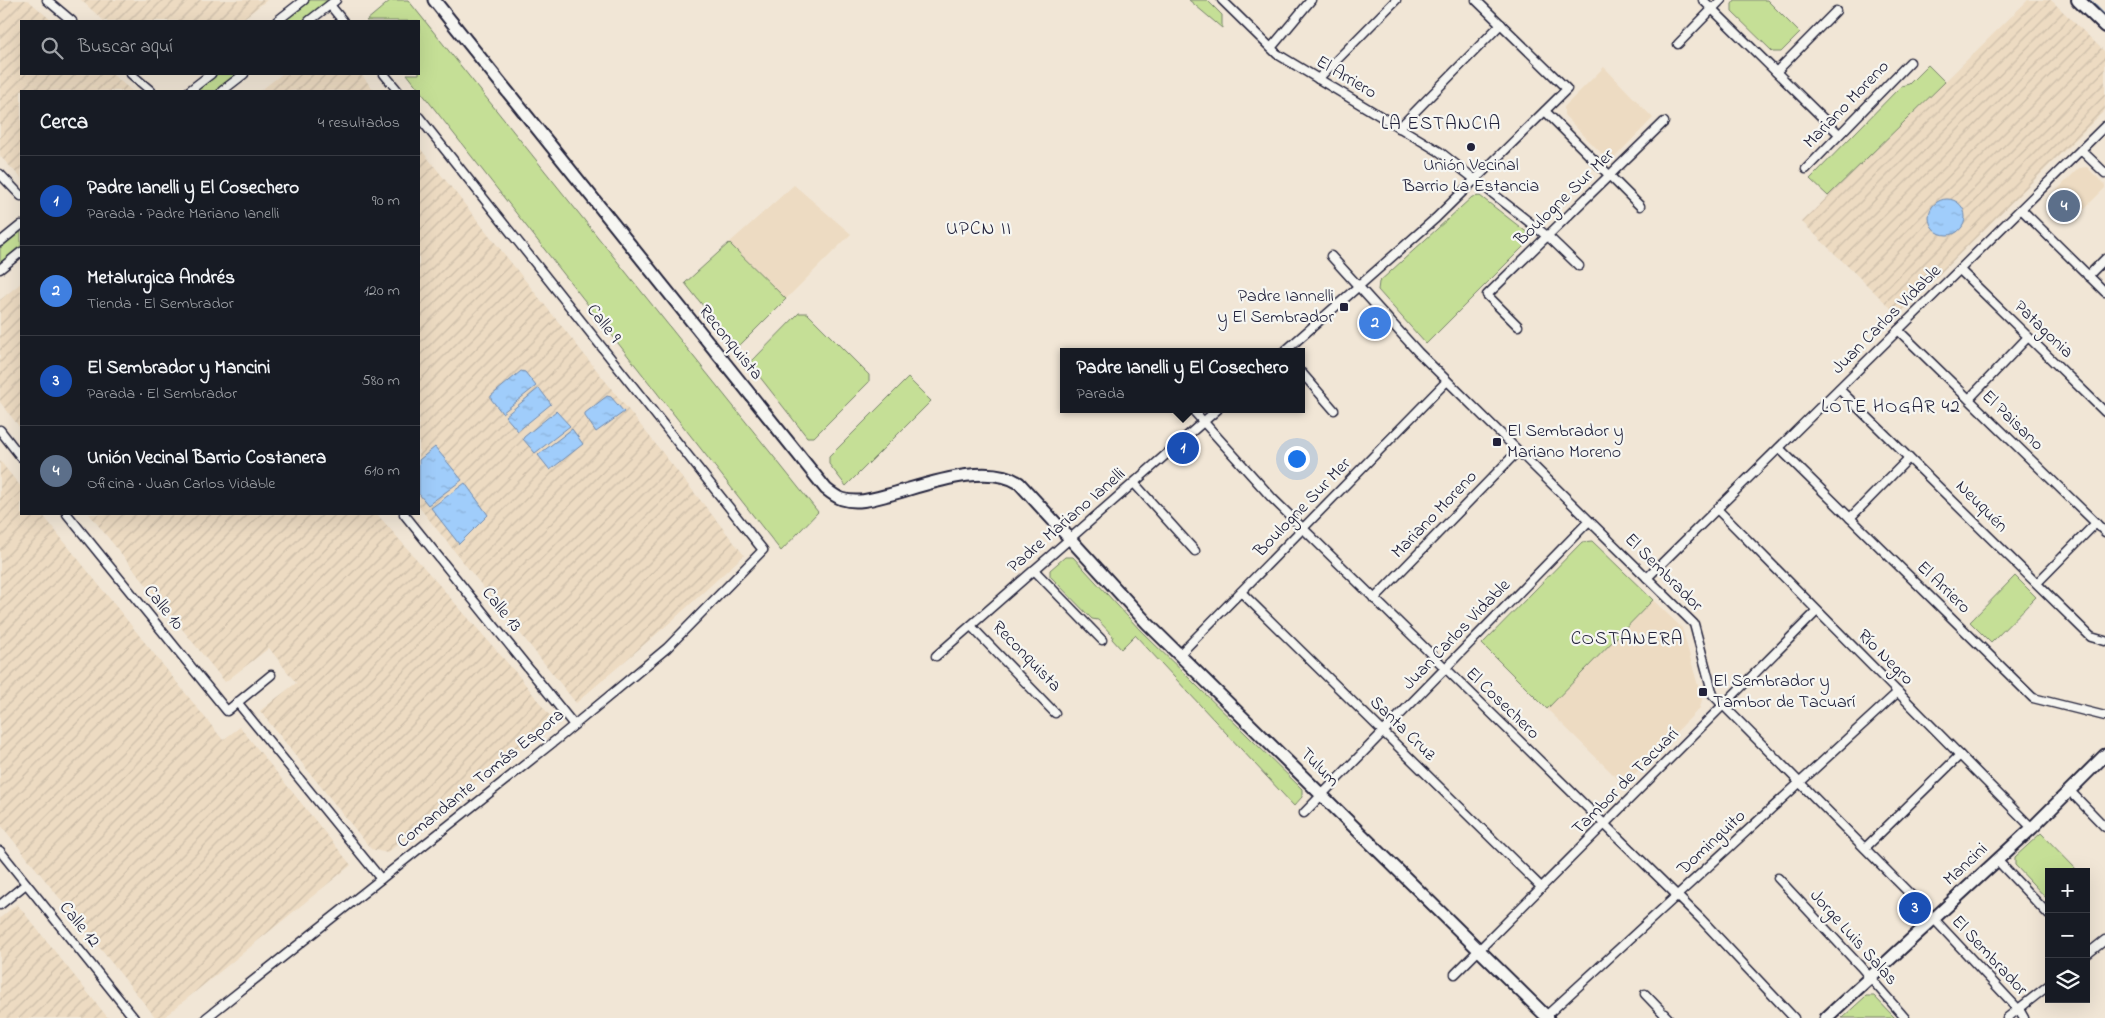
<!DOCTYPE html>
<html lang="es">
<head>
<meta charset="utf-8">
<style>
	:root { --surface:#171b24; --page:#242831; --text:#f1f3f6; --muted:#9ea1a6; --line:#363941; --accent:#1a73e8 }
	body { margin:0; font-family:"Indie Flower",sans-serif; background:var(--page); color:var(--text) }
	.controls { position:absolute; right:15px; bottom:15px; display:grid; overflow:hidden; border-radius:0px; box-shadow:0 5px 20px #0002 }
	.controls button { width:45px; height:45px; display:grid; place-items:center; padding:0; border:0; border-bottom:1px solid var(--line); background:var(--surface); color:var(--text); font:25px sans-serif }
	.you { position:absolute; left:1296px; top:458px; width:18px; height:18px; margin:-12px; border:4px solid #fff; border-radius:50%; background:#1a73e8; box-shadow:0 0 0 8px #1a73e833 }
	.badge { display:grid; place-items:center; width:32px; height:32px; border-radius:50%; background:var(--accent); color:#fff; font-size:16px; font-weight:700 }
	.pin { position:absolute; translate:-50% -50%; border:2px solid #fff; box-shadow:0 1px 5px #0006 }
	.popup { position:absolute; left:1060px; top:348px; width:245px; height:65px; box-sizing:border-box; display:grid; place-content:center; border-radius:0px; background:var(--surface); filter:drop-shadow(0 1px 4px #0005); font-size:16px; white-space:nowrap; color:var(--muted) }
	.popup b { font-size:19px; color:var(--text) }
	.popup::after { content:''; position:absolute; left:50%; top:100%; margin-left:-10px; border:10px solid transparent; border-top-color:var(--surface) }
	.list { margin:0; padding:0; list-style:none }
	h2 { display:flex; justify-content:space-between; align-items:center; height:65px; margin:0; padding:0 20px; font-size:21px }
	h2 small { font-size:16px; font-weight:400; color:var(--muted) }
	.list li { display:grid; grid-template-columns:32px 1fr auto; gap:15px; align-items:center; box-sizing:border-box; height:90px; padding:0 20px; border-top:1px solid var(--line) }
	.list b { display:block; font-size:19px; white-space:nowrap }
	.list p { margin:0; font-size:16px; white-space:nowrap; color:var(--muted) }
	.list em { font-size:16px; font-style:normal; color:var(--muted) }
	.icon { flex:none; width:28px; height:28px; fill:none; stroke:currentColor; stroke-width:2; stroke-linecap:round; stroke-linejoin:round }
	.map { position:relative; flex:none; width:2105px; height:1018px; overflow:hidden }
	.search { position:absolute; background:var(--surface); box-shadow:0 5px 20px #0002; left:20px; top:20px; width:400px; height:55px; display:flex; align-items:center; gap:12px; box-sizing:border-box; padding:0 18px; border-radius:0px; color:var(--muted); font-size:19px }
	.panel { position:absolute; background:var(--surface); box-shadow:0 5px 20px #0002; left:20px; top:90px; width:400px; height:425px; border-radius:0px }
	.map>svg:first-child { display:block }
</style>
</head>
<body>
<div class="map">
<svg width="2105" height="1018" viewBox="0 0 2105 1018">
	<defs>
		<pattern id="industrial-furrows" width="10" height="10" patternUnits="userSpaceOnUse" patternTransform="scale(1.25)"><rect width="10" height="10" fill="#eddbc2"/><path d="M-1 1l2-2M0 10L10 0M9 11l2-2" fill="none" stroke="#cbbca8"/></pattern>
		<pattern id="water-ripples" width="26" height="14" patternUnits="userSpaceOnUse" patternTransform="scale(1.25)"><rect width="26" height="14" fill="#a0cdfb"/><path d="M2 4q2-2 4 0t4 0M15 11q2-2 4 0t4 0" fill="none" stroke="#8ab0d8"/></pattern>
	</defs>
	<rect width="100%" height="100%" fill="#f1e6d6"/>
	<filter id="ink" filterUnits="userSpaceOnUse"><feTurbulence type="fractalNoise" baseFrequency=".02" numOctaves="2"/><feDisplacementMap in="SourceGraphic" scale="10" xChannelSelector="R" yChannelSelector="G"/><feConvolveMatrix kernelMatrix="1 2 1 2 8 2 1 2 1" color-interpolation-filters="sRGB"/></filter>
	<g filter="url(#ink)">
		<!-- built -->
		<g fill="#eddbc2">
			<path d="M1604 67 1653 118 1614 158H1606L1564 115V107Z"/>
			<path d="M2087 167 2105 185V188L2078 215 2055 192 2079 168Z"/>
			<path d="M794 185 851 234 786 299 729 243Z"/>
			<path d="M1653 600 1682 628 1702 700 1700 708 1624 785 1547 709Z"/>
		</g>
		<!-- industrial -->
		<g fill="url(#industrial-furrows)">
			<path d="M0 0H28L52 21H21V74H112L132 91H21V178L0 156Z"/>
			<path d="M81 0H267L240 21H104Z"/>
			<path d="M2028 0H2051L2105 52V110L1898 315 1802 222Z"/>
			<path d="M282 74H361L374 91H260Z"/>
			<path d="M419 147 744 555 674 619 576 703 419 507Z"/>
			<path d="M21 283V429L0 402V300Z"/>
			<path d="M0 461 21 487V514H42L223 740 240 727 351 865 163 1018H156L0 824Z"/>
			<path d="M89 514H377L518 675 554 721 387 853 371 849 260 711 296 683 269 648 225 682Z"/>
			<path d="M17 904 108 1018H0V918Z"/>
		</g>
		<!-- green -->
		<g fill="#c5df96" stroke="#748068">
			<path d="M309 0H329L303 21H283Z"/>
			<path d="M391 0H408L818 512 781 551 407 74H419V21H366Z"/>
			<path d="M1189 0H1207L1222 15V28Z"/>
			<path d="M1735 0H1767L1800 33 1781 52H1773L1732 12V4Z"/>
			<path d="M1928 65 1945 82 1828 196 1810 179 1901 86 1909 84Z"/>
			<path d="M218 74H238L216 91H196Z"/>
			<path d="M1480 196 1529 234V241L1426 344 1378 290 1379 282 1472 197Z"/>
			<path d="M21 231V247L0 264V248Z"/>
			<path d="M729 243 786 299 740 345H734L685 283Z"/>
			<path d="M799 313H807L869 375V382L814 437H807L752 367V361Z"/>
			<path d="M908 378 931 401 846 486 829 464V457Z"/>
			<path d="M1592 541 1653 600 1547 709 1482 644 1582 542Z"/>
			<path d="M1065 557H1073L1140 630 1302 789V797L1294 806 1135 635 1121 649 1112 639 1113 636 1098 620 1092 619 1050 576V570Z"/>
			<path d="M2015 576 2036 597 1991 643 1970 622Z"/>
			<path d="M2041 833 2079 872H2049V901L2015 865V857Z"/>
			<path d="M1866 996H1874L1895 1018H1842Z"/>
		</g>
		<!-- water -->
		<g fill="url(#water-ripples)" stroke="#6e89ae">
			<circle cx="1947" cy="217" r="18"/>
			<path d="M521 371 525 372 536 386 502 413 491 399V396Z"/>
			<path d="M539 388 551 404 518 431 505 416Z"/>
			<path d="M607 396 611 397 624 412 596 432 585 416V413Z"/>
			<path d="M556 411 570 426 535 453 523 439 524 437Z"/>
			<path d="M572 429 583 444 550 470 538 455Z"/>
			<path d="M435 447 462 480 428 505 419 494V460Z"/>
			<path d="M465 483 488 515 459 544 431 508Z"/>
		</g>
		<g fill="none" stroke-linecap="round" stroke-linejoin="round">
			<!-- stream -->
			<path stroke="#6e89ae" stroke-width="2.5" d="M2089 0 2105 16"/>
			<!-- street casing -->
			<g stroke="#22223b" stroke-width="11">
				<g id="street">
					<path d="M47 0 72 21"/>
					<path d="M1222 0 1277 54 1440 152 1552 240 1579 266"/>
					<path d="M1703 0 1839 134"/>
					<path d="M330 5 343 21"/>
					<path d="M277 21 304 0"/>
					<path d="M309 21 336 0"/>
					<path d="M1678 44 1721 0"/>
					<path d="M1271 48 1311 0"/>
					<path d="M1776 72 1836 11"/>
					<path d="M131 74 151 91"/>
					<path d="M384 74 398 91"/>
					<path d="M1318 79 1396 0"/>
					<path d="M189 91 211 74"/>
					<path d="M222 91 244 74"/>
					<path d="M1545 111 1640 206"/>
					<path d="M1399 128 1501 24"/>
					<path d="M2081 150 2105 173"/>
					<path d="M1806 169 1910 62"/>
					<path d="M0 174 21 196"/>
					<path d="M2021 209 2105 292"/>
					<path d="M0 242 21 225"/>
					<path d="M1331 256 1418 352 1694 624 1713 695 1919 903 2020 1011 2024 1018"/>
					<path d="M0 269 21 252"/>
					<path d="M1960 270 2105 412"/>
					<path d="M2088 276 2105 259"/>
					<path d="M1518 326 1487 295 1664 122"/>
					<path d="M1898 330 2105 532"/>
					<path d="M1284 352 1436 218 1567 89 1476 0"/>
					<path d="M1302 373 1334 410"/>
					<path d="M1839 389 2091 637 2105 641"/>
					<path d="M1969 399 2028 337"/>
					<path d="M1192 409 1272 498 1701 919 1794 1018"/>
					<path d="M0 430 21 457"/>
					<path d="M1779 448 2033 698 2105 716"/>
					<path d="M1134 483 1195 551"/>
					<path d="M1717 509 2032 828"/>
					<path d="M67 514 227 711 271 675"/>
					<path d="M404 514 574 725"/>
					<path d="M1850 518 1909 458"/>
					<path d="M1034 570 1102 640"/>
					<path d="M1647 578 2105 126"/>
					<path d="M2037 583 2096 523"/>
					<path d="M1241 592 1541 887"/>
					<path d="M1374 599 1518 451"/>
					<path d="M971 626 1055 713"/>
					<path d="M1179 655 1447 381"/>
					<path d="M936 656 1218 409"/>
					<path d="M237 702 381 879"/>
					<path d="M2070 791 2105 827"/>
					<path d="M1304 813 1589 521"/>
					<path d="M1865 848 1960 755"/>
					<path d="M0 851 134 1018"/>
					<path d="M1997 860 2049 915"/>
					<path d="M1778 878 1860 966 1905 1018"/>
					<path d="M0 905 26 884"/>
					<path d="M2086 955 2105 940"/>
					<path d="M1455 974 1817 611"/>
					<path d="M1645 994 1668 1018"/>
					<path d="M1546 1016 1898 692"/>
					<path d="M206 1018 561 736 667 648 763 550 419 117"/>
					<path d="M2007 1018 2049 985"/>
				</g>
			</g>
			<!-- secondary casing -->
			<g stroke="#22223b" stroke-width="15">
				<g id="secondary">
					<path d="M434 0 826 489C831 493 836 497 842 499 857 504 873 499 888 495 923 486 986 461 1019 483L1147 623 1548 1018"/>
					<path d="M1826 1018 2032 828 2105 755"/>
				</g>
			</g>
			<!-- primary casing -->
			<g stroke="#22223b" stroke-width="16">
				<path id="primary" d="M2078 0 2105 26"/>
			</g>
			<!-- street -->
			<use href="#street" stroke="#f6f6f2" stroke-width="8"/>
			<!-- secondary -->
			<use href="#secondary" stroke="#f6f6f2" stroke-width="11"/>
			<!-- primary -->
			<use href="#primary" stroke="#f6f6f2" stroke-width="12"/>
		</g>
	</g>
	<!-- markers -->
	<g fill="#22223b" stroke="#f6f6f2" stroke-width="2">
		<circle cx="1471" cy="147" r="5"/>
		<rect x="1339" y="302" width="10" height="10" rx="2.5"/>
		<rect x="1492" y="437" width="10" height="10" rx="2.5"/>
		<rect x="1698" y="687" width="10" height="10" rx="2.5"/>
	</g>
	<g text-anchor="middle" dominant-baseline="central" stroke-width="4.5" stroke-linejoin="round" paint-order="stroke">
		<!-- street labels -->
		<g font-size="18" fill="#22223b" stroke="#f6f6f2">
			<text transform="translate(1346 78) rotate(31)">El Arriero</text>
			<text transform="translate(1847 105) rotate(-46)">Mariano Moreno</text>
			<text transform="translate(1565 198) rotate(-44)">Boulogne Sur Mer</text>
			<text transform="translate(1887 320) rotate(-45)">Juan Carlos Vidable</text>
			<text transform="translate(603 324) rotate(52)">Calle 9</text>
			<text transform="translate(2043 330) rotate(44)">Patagonia</text>
			<text transform="translate(730 343) rotate(51)">Reconquista</text>
			<text transform="translate(2012 421) rotate(44)">El Paisano</text>
			<text transform="translate(1981 507) rotate(45)">Neuquén</text>
			<text transform="translate(1303 508) rotate(-46)">Boulogne Sur Mer</text>
			<text transform="translate(1435 515) rotate(-46)">Mariano Moreno</text>
			<text transform="translate(1067 521) rotate(-41)">Padre Mariano Ianelli</text>
			<text transform="translate(1663 573) rotate(45)">El Sembrador</text>
			<text transform="translate(1943 588) rotate(44)">El Arriero</text>
			<text transform="translate(163 608) rotate(51)">Calle 10</text>
			<text transform="translate(501 610) rotate(51)">Calle 13</text>
			<text transform="translate(1457 635) rotate(-46)">Juan Carlos Vidable</text>
			<text transform="translate(1026 657) rotate(46)">Reconquista</text>
			<text transform="translate(1885 658) rotate(45)">Río Negro</text>
			<text transform="translate(1502 704) rotate(44)">El Cosechero</text>
			<text transform="translate(1402 729) rotate(44)">Santa Cruz</text>
			<text transform="translate(1319 768) rotate(45)">Tulum</text>
			<text transform="translate(481 779) rotate(-39)">Comandante Tomás Espora</text>
			<text transform="translate(1626 782) rotate(-45)">Tambor de Tacuarí</text>
			<text transform="translate(1712 843) rotate(-43)">Dominguito</text>
			<text transform="translate(1966 865) rotate(-43)">Mancini</text>
			<text transform="translate(79 925) rotate(51)">Calle 12</text>
			<text transform="translate(1853 938) rotate(48)">Jorge Luis Salas</text>
			<text transform="translate(1989 956) rotate(47)">El Sembrador</text>
		</g>
		<!-- poi labels -->
		<g font-size="18" fill="#22223b" stroke="#f6f6f2" text-anchor="start">
			<text x="1471" y="166" text-anchor="middle">Unión Vecinal<tspan x="1471" dy="21">Barrio La Estancia</tspan></text>
			<text x="1334" y="297" text-anchor="end">Padre Iannelli<tspan x="1334" dy="21">y El Sembrador</tspan></text>
			<text x="1507" y="432">El Sembrador y<tspan x="1507" dy="21">Mariano Moreno</tspan></text>
			<text x="1713" y="682">El Sembrador y<tspan x="1713" dy="21">Tambor de Tacuarí</tspan></text>
		</g>
		<!-- neighbourhood labels -->
		<g font-size="19" letter-spacing="1" fill="#22223b" stroke="#f6f6f2">
			<text x="1441" y="124">LA ESTANCIA</text>
			<text x="979" y="229">UPCN II</text>
			<text x="1891" y="407">LOTE HOGAR 42</text>
			<text x="1627" y="639">COSTANERA</text>
		</g>
	</g>
</svg>
<div class="controls">
<button>+</button>
<button>−</button>
<button><svg class="icon" aria-label="layers" viewBox="0 0 24 24"><path d="M12 4l9 5-9 5-9-5zM3 14l9 5 9-5"/></svg></button>
</div>
<div class="you"></div>
<div class="pin badge" style="left:1183px;top:448px;background:#1a4fb4">1</div>
<div class="popup"><b>Padre Ianelli y El Cosechero</b>Parada</div>
<div class="pin badge" style="left:1375px;top:323px;background:#3f7fe0">2</div>
<div class="pin badge" style="left:1915px;top:908px;background:#1a4fb4">3</div>
<div class="pin badge" style="left:2064px;top:206px;background:#5c6f8a">4</div>
<div class="search"><svg class="icon" aria-label="search" viewBox="0 0 24 24"><circle cx="10" cy="10" r="6"/><path d="M15 15l6 6"/></svg>Buscar aquí</div>
<section class="panel">
<h2>Cerca<small>4 resultados</small></h2>
<ul class="list">
<li><span class="badge" style="background:#1a4fb4">1</span><div><b>Padre Ianelli y El Cosechero</b><p>Parada · Padre Mariano Ianelli</p></div><em>90 m</em></li>
<li><span class="badge" style="background:#3f7fe0">2</span><div><b>Metalurgica Andrés</b><p>Tienda · El Sembrador</p></div><em>120 m</em></li>
<li><span class="badge" style="background:#1a4fb4">3</span><div><b>El Sembrador y Mancini</b><p>Parada · El Sembrador</p></div><em>580 m</em></li>
<li><span class="badge" style="background:#5c6f8a">4</span><div><b>Unión Vecinal Barrio Costanera</b><p>Oficina · Juan Carlos Vidable</p></div><em>610 m</em></li>
</ul>
</section>
</div>
</body>
</html>
